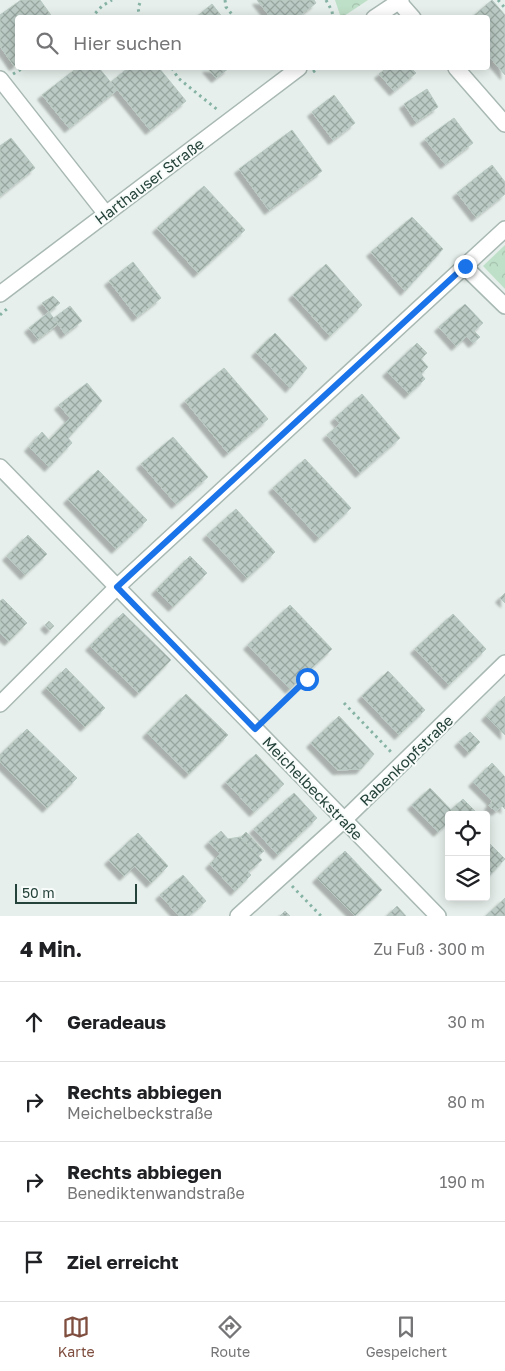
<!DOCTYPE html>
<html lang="de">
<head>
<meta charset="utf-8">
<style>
	:root { --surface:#fff; --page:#f6f6f6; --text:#202124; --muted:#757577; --line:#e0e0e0; --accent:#7f4e3f }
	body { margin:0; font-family:"Golos Text",sans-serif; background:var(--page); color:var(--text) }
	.controls { position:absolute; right:15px; bottom:15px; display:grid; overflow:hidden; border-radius:5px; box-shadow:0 2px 12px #0003 }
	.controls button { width:45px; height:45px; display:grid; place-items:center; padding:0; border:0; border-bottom:1px solid var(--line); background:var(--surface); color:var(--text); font:25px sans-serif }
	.scale { position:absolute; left:15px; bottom:12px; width:122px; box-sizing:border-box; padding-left:5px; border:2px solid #24423a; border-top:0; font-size:14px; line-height:18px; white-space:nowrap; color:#24423a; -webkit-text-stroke:4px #f7fbf9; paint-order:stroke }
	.stop { position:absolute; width:15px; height:15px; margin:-11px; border:4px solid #1a73e8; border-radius:50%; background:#fff }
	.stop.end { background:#1a73e8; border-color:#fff; box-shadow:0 1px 5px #0008 }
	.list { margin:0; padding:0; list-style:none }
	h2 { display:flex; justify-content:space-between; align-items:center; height:65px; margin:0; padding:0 20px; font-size:21px }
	h2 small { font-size:16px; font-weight:400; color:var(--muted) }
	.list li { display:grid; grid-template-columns:32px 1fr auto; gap:15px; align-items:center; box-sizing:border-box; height:80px; padding:0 20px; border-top:1px solid var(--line) }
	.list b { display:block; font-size:19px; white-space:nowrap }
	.list p { margin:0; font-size:16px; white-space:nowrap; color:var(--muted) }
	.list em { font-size:16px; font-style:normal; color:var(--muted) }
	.icon { flex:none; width:28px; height:28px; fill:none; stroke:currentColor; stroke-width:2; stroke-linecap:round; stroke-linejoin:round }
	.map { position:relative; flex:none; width:505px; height:916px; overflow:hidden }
	.search { position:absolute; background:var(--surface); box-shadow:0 2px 12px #0003; left:15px; right:15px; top:15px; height:55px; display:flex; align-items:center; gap:12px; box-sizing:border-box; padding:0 18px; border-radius:5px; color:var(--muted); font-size:19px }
	.sheet { height:385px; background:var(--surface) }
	nav { display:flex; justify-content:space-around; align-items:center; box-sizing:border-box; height:70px; border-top:1px solid var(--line); background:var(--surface); font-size:14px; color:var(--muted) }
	nav a { display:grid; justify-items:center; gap:2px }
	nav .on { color:var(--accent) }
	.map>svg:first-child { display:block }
</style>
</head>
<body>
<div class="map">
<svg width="505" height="916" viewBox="0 0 505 916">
	<defs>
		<pattern id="forest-crowns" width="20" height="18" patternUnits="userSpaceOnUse" patternTransform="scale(1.25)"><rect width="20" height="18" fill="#bfe0c8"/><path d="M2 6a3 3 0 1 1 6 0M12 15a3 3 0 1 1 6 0" fill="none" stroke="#a4c1ad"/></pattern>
		<pattern id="building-cross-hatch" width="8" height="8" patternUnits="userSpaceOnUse" patternTransform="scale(1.25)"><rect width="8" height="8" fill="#bbcac4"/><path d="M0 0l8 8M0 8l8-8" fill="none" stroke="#98a6a0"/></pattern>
		<filter id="shadow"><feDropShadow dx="-4.5" dy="4.5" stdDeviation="1" flood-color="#0004"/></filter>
	</defs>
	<rect width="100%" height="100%" fill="#e6efeb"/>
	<!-- forest -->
	<g fill="url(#forest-crowns)">
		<path d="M335 0H368L341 18Z"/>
		<path d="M505 245V289L483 266Z"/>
	</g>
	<!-- building -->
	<g fill="url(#building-cross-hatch)" stroke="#b8c9c2" filter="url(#shadow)">
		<path d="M21 0H40L53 18H18V63L14 66 0 46V15Z"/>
		<path d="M257 0H314L316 3 297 18H271Z"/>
		<path d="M492 0 505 15V75L488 55V18H471Z"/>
		<path d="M212 4 223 18H195Z"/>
		<path d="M77 68H99L117 90 69 128 42 95Z"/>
		<path d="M128 68H159L186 101 150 130 111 82Z"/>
		<path d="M207 68H229L216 78Z"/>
		<path d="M387 68H411L416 73 394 91 379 74Z"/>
		<path d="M427 89 438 107 416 122 404 104Z"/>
		<path d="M334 95 355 123 333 140 312 112Z"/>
		<path d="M454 118 473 143 445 164 425 139Z"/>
		<path d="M292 130 322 171 269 210 239 169Z"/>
		<path d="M11 138 35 168 0 196V146Z"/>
		<path d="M492 165 505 182V194L476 217 457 193Z"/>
		<path d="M204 186 245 230 198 273 157 228Z"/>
		<path d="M412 217 443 249 405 291 371 252Z"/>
		<path d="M133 262 161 298 137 317 109 281Z"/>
		<path d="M326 264 362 305 330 336 293 295Z"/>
		<path d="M53 296 60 303 49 312 42 303Z"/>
		<path d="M465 304 483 323 474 331 480 337 473 343 467 336 456 346 439 327Z"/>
		<path d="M70 306 82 321 65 334 54 318Z"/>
		<path d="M49 312 58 324 38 339 29 328Z"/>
		<path d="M275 333 307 368 290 388 256 352Z"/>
		<path d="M417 343 427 353 421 359 428 367 421 374 425 379 409 394 387 372Z"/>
		<path d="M224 368 268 419 228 453 185 401Z"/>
		<path d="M87 383 102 401 68 438 72 443 49 467 29 447 42 432 49 440 70 418 59 405Z"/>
		<path d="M362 394 400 438 360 473 327 435 340 424 335 418Z"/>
		<path d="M173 437 208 477 176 504 141 464Z"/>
		<path d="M305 459 351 508 319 538 273 488Z"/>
		<path d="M98 470 147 520 116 549 68 499Z"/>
		<path d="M236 509 275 552 247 578 207 535Z"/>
		<path d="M28 535 47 554 25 575 7 556Z"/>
		<path d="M190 556 207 573 173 607 156 590Z"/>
		<path d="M505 593V603L500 598Z"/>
		<path d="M3 599 27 623 9 641 0 633V601Z"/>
		<path d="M290 605 332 649 290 689 248 645Z"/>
		<path d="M123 613 171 660 139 693 90 646Z"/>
		<path d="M453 614 486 649 449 685 415 649Z"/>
		<path d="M49 621 54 626 50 630 45 625Z"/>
		<path d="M66 668 105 708 85 727 46 688Z"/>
		<path d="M388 671 425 710 399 735 362 696Z"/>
		<path d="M186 694 228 735 189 774 147 733Z"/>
		<path d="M505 696V735L486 716Z"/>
		<path d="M339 716 374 754 361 769 337 770 311 743Z"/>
		<path d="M27 729 77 778 47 808 0 762V755Z"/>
		<path d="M470 732 480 742 469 753 459 742Z"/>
		<path d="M256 754 284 784 254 812 226 782Z"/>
		<path d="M492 763 505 777V809L502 806 496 811 489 806 492 801 473 782Z"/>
		<path d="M430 788 456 815H449V822L438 832 412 805Z"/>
		<path d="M294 793 317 818 278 855 254 829Z"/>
		<path d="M463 799 476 812 474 815H456L451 810Z"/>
		<path d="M221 831 228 839 240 837 262 860 248 872 251 875 235 891 210 864 220 854 209 842Z"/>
		<path d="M246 832 264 851 258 856 241 837Z"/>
		<path d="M138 833 168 866 151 883 135 866 124 876 109 860Z"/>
		<path d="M486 840 505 859 489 876 486 873Z"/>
		<path d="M345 851 382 890 355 916 317 878Z"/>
		<path d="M183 875 206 901 189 916H179L160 895Z"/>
		<path d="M505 898V916H486Z"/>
		<path d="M397 906 406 916H387Z"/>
		<path d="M285 911 290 916H280Z"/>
	</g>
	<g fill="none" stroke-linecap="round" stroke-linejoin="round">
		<!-- minor casing -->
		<g stroke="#a8b8b2" stroke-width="18">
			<g id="minor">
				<path d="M399 2 413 18"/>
				<path d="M374 18 401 0"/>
				<path d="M456 68 505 124"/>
				<path d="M0 79 106 214"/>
				<path d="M465 267 505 306"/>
				<path d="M0 294 299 68"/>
				<path d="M0 467 438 916"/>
				<path d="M0 704 117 587 505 229"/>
				<path d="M238 916 344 820 505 663"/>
			</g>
		</g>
		<!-- path -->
		<g stroke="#86b3a5" stroke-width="3" stroke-dasharray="2.5 4" stroke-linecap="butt">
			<path d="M225 0 226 7 235 18"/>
			<path d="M326 0 332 11 333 18"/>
			<path d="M498 0 505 8"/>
			<path d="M91 18 102 6 112 0"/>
			<path d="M140 18 138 8 141 0"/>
			<path d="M172 68 178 78 219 111"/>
			<path d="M313 72 319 68"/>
			<path d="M13 74 23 68"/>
			<path d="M0 315 9 307"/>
			<path d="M344 703 392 753"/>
			<path d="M266 718 307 679"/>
			<path d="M292 886 321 916"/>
		</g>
		<!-- minor -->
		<use href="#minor" stroke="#fff" stroke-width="15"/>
	</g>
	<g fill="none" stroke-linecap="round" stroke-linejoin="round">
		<!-- route -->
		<path stroke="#1a73e8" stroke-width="6" d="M307 679 255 729 117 587 465 266"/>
	</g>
	<g text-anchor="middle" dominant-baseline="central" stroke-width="4" stroke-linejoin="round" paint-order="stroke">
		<!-- street labels -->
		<g font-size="15" fill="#24423a" stroke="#f7fbf9">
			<text transform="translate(149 181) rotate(-37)">Harthauser Straße</text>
			<text transform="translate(406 760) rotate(-44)">Rabenkopfstraße</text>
			<text transform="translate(313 788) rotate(46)">Meichelbeckstraße</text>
		</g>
	</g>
</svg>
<div class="controls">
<button><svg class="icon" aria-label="locate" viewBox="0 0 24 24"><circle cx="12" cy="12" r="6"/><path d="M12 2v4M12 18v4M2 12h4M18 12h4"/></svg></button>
<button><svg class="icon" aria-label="layers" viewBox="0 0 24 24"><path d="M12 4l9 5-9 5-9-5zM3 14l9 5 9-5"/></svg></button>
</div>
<div class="scale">50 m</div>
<div class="stop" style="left:307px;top:679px"></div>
<div class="stop end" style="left:465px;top:266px"></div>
<div class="search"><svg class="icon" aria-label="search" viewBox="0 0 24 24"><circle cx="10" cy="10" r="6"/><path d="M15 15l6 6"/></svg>Hier suchen</div>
</div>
<section class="sheet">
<h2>4 Min.<small>Zu Fuß · 300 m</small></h2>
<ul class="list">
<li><svg class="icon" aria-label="ahead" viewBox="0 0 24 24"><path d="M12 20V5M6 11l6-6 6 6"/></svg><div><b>Geradeaus</b></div><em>30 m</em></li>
<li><svg class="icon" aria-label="right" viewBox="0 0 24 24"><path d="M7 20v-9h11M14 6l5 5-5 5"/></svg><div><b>Rechts abbiegen</b><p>Meichelbeckstraße</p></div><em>80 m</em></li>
<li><svg class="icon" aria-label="right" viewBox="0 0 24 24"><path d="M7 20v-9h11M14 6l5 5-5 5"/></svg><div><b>Rechts abbiegen</b><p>Benediktenwandstraße</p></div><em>190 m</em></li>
<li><svg class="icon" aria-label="arrive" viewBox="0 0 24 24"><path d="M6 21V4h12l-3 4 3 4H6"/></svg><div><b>Ziel erreicht</b></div></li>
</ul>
</section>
<nav>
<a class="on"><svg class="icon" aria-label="map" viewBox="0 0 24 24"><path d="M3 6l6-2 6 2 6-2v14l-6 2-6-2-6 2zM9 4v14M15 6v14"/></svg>Karte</a>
<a><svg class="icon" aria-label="directions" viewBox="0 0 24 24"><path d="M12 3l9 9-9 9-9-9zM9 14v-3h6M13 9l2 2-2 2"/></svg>Route</a>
<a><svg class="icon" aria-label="saved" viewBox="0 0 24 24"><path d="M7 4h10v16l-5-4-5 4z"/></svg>Gespeichert</a>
</nav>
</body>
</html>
